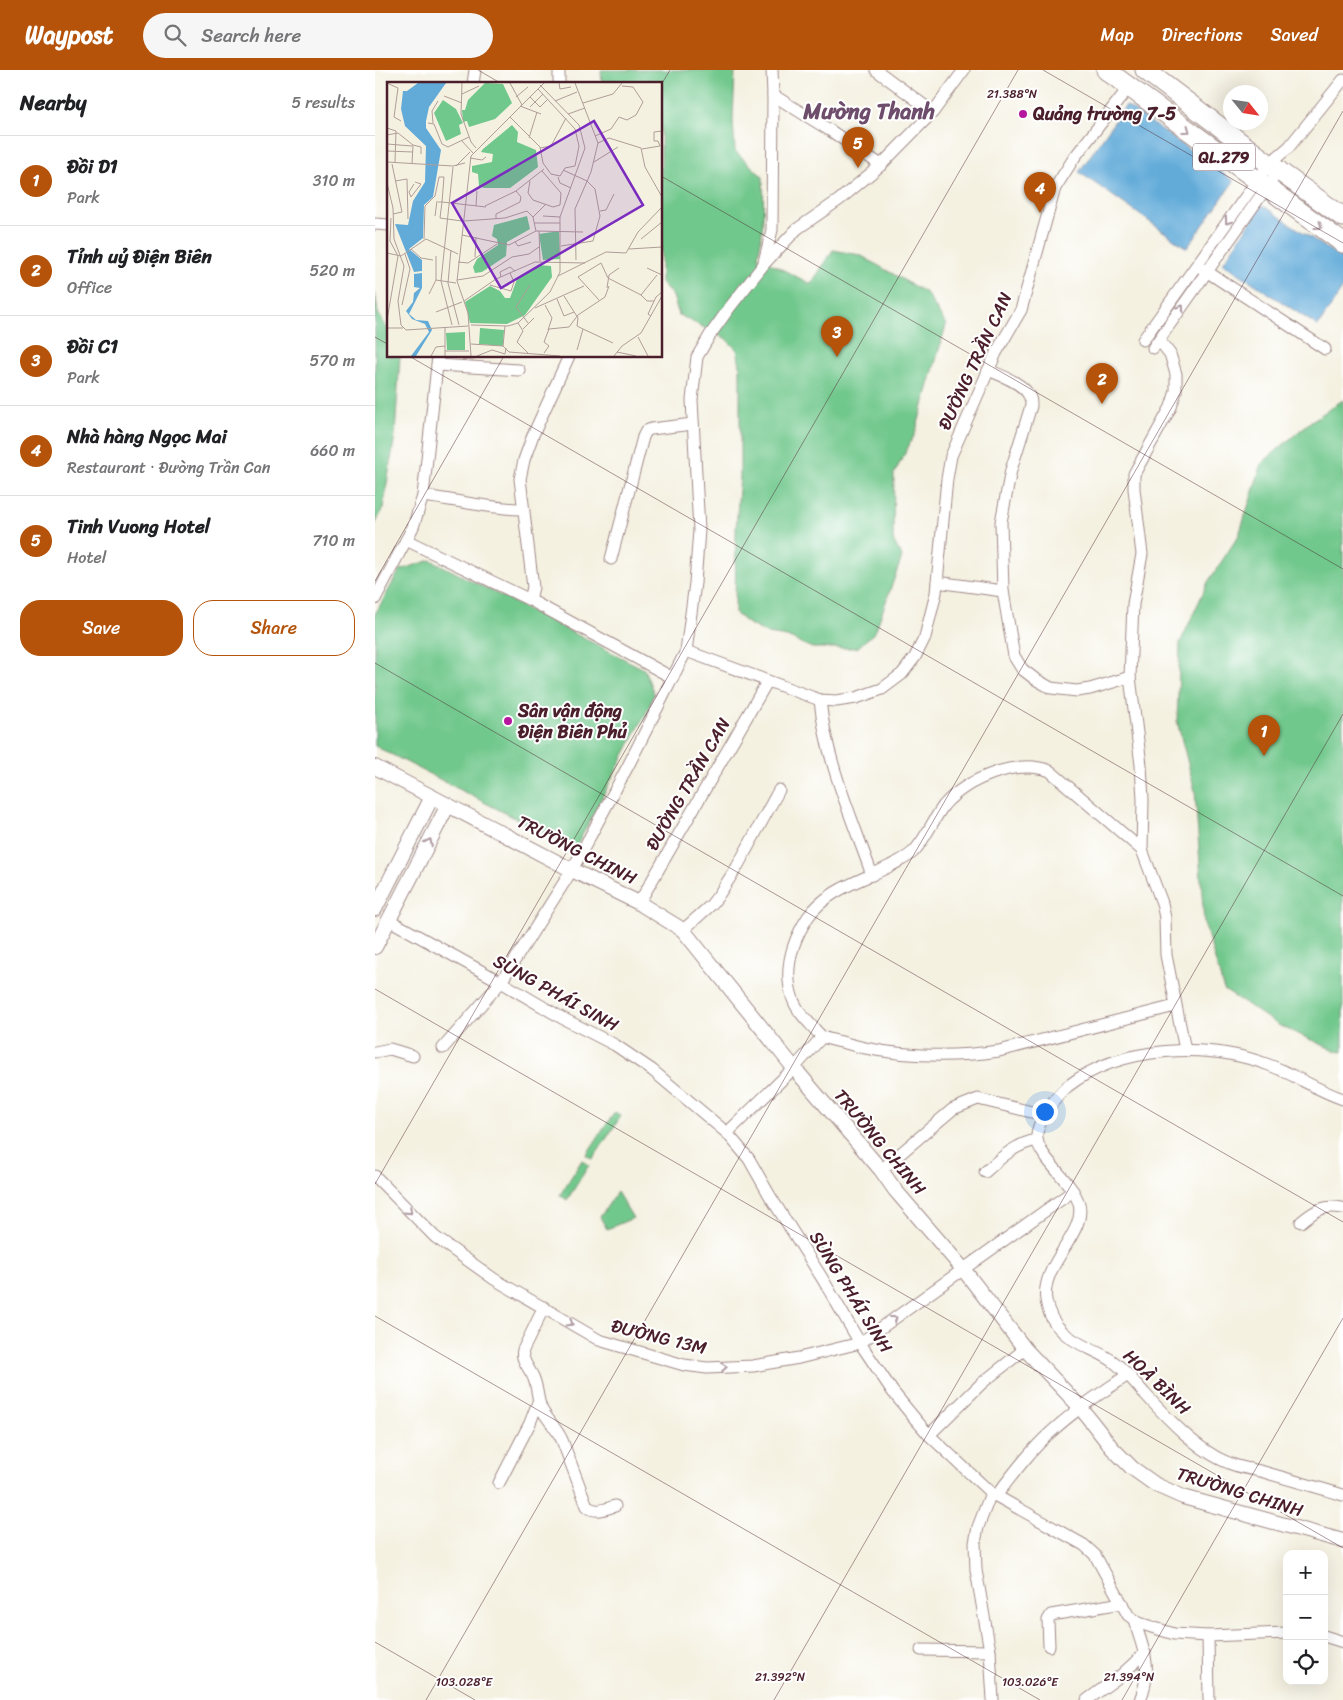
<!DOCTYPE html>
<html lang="en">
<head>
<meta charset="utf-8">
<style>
	:root { --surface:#fff; --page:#f6f6f6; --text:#202124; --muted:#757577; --line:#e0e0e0; --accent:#b45309 }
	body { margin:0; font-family:Sriracha,sans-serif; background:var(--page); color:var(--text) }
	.controls { position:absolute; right:15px; bottom:15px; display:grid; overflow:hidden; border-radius:10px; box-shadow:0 5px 20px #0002 }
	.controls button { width:45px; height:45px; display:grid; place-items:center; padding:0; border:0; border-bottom:1px solid var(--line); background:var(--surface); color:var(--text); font:25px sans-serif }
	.compass { position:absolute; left:848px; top:15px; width:45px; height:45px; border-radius:50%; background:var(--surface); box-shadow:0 5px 20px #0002; rotate:120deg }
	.you { position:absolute; left:669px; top:1041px; width:18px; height:18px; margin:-12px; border:4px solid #fff; border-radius:50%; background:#1a73e8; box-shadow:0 0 0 8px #1a73e833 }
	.badge { display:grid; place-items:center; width:32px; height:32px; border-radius:50%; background:var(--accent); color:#fff; font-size:16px; font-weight:700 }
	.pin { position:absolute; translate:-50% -41px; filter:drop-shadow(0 1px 2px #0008) }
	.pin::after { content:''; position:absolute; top:26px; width:18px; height:15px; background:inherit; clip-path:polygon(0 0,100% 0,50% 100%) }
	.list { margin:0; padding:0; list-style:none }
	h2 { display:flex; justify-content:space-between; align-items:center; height:65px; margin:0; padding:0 20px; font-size:21px }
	h2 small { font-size:16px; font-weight:400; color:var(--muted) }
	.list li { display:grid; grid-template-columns:32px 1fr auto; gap:15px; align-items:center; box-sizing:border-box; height:90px; padding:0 20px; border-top:1px solid var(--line) }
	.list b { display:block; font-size:19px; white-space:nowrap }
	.list p { margin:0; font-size:16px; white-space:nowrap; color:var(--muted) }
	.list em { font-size:16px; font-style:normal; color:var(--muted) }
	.actions { display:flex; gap:10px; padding:15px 20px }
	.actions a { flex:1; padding:11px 0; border:1px solid var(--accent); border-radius:20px; text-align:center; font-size:18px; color:var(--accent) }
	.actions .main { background:var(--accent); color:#fff }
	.icon { flex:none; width:28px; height:28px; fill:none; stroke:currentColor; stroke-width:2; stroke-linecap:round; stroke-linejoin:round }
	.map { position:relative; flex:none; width:968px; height:1630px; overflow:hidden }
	header { display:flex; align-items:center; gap:30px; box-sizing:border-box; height:70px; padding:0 25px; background:var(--accent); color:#fff }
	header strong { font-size:24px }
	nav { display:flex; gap:28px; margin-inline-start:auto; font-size:18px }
	.search { width:350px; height:45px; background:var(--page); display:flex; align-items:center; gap:12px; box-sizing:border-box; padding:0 18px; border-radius:28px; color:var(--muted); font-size:19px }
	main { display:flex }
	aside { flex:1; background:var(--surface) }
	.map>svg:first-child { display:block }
</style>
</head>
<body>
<header>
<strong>Waypost</strong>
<div class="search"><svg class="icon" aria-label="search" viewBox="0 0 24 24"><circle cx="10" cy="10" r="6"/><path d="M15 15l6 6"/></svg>Search here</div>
<nav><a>Map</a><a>Directions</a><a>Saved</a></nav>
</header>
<main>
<aside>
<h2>Nearby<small>5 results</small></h2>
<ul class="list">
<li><span class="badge">1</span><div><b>Đồi D1</b><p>Park</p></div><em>310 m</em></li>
<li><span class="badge">2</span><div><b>Tỉnh uỷ Điện Biên</b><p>Office</p></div><em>520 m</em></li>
<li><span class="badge">3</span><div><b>Đồi C1</b><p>Park</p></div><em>570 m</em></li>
<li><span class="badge">4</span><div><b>Nhà hàng Ngọc Mai</b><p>Restaurant · Đường Trần Can</p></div><em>660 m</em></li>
<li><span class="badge">5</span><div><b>Tinh Vuong Hotel</b><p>Hotel</p></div><em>710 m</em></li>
</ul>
<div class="actions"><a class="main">Save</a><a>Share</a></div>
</aside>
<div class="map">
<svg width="968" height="1630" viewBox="0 0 968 1630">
	<rect width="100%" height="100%" fill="#fff"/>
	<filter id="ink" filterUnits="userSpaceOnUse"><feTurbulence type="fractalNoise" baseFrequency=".02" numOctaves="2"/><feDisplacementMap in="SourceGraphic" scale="10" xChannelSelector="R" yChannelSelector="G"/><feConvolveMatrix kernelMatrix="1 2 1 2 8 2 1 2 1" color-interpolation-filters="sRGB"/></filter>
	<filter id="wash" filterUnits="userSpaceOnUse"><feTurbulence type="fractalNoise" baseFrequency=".0096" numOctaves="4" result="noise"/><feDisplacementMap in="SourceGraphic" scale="20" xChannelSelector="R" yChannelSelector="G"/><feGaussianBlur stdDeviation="1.12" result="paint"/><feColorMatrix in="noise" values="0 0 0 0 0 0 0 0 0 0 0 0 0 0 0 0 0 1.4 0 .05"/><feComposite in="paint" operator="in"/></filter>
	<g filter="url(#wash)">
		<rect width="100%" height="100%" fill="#f4f1e1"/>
		<!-- green -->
		<g fill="#71c88c" stroke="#5e745c">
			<path d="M226 0H360L358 50 360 81 388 107C389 134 389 161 383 187L436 214 458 180 485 185 551 223 571 255 540 364 519 404 518 470 527 487 500 562 482 578H437L412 567 393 564 372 553 360 543 361 459 365 406V295L362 280 350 268 304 245 298 226 286 212V14H227Z"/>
			<path d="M0 221 3 243 14 261V286H25L20 365 8 438 0 455Z"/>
			<path d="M968 330V982L961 981 905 956 849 920 829 853 820 721 802 651 805 573 833 512 864 465 887 393 935 352Z"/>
			<path d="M56 490 269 599 280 626 200 779 0 676V544L25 500Z"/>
			<path d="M240 1042 246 1046 218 1089 211 1085Z"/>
			<path d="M207 1090 214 1095 192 1130 185 1125Z"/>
			<path d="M242 1122 258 1148 232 1159 225 1147Z"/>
		</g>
		<!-- water -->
		<g fill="#62abd9" stroke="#566582">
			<path d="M751 35 859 111 812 178 704 102Z"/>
			<path d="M887 135 968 189V218L943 256 848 193Z"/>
		</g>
	</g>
	<g filter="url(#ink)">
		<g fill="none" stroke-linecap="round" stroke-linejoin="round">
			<!-- minor casing -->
			<g stroke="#9f8886" stroke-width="13">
				<g id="minor">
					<path d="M184 0V14"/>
					<path d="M501 0 558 42"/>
					<path d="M98 14 100 0"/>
					<path d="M398 25 456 61 506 95"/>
					<path d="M0 154 14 155"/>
					<path d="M389 192 397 160 398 25 397 0"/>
					<path d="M825 197 950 279"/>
					<path d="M768 270 894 94 914 77 968 10"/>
					<path d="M784 270 795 284 801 304V321L796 337 759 404V419L767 484 758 534 755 607 766 695 768 730 767 780 787 833 790 848 791 885 810 980"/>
					<path d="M778 278 906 97"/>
					<path d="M62 295 144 300"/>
					<path d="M613 300C625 305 651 314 655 328 656 330 656 333 656 336L636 400 626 452 628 521 639 586 647 599 660 609 676 618 702 621 715 619 755 607"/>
					<path d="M48 426C82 430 114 439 148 439"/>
					<path d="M31 470 155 530 298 608"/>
					<path d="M236 489 268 367 271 361 276 359 318 354"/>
					<path d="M562 512 628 521"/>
					<path d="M0 529 38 457 48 426 63 286"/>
					<path d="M155 530 158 517 145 409 149 390 158 365 194 286"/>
					<path d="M311 581 445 630 461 631 481 628 507 619 527 604 540 587 550 567 561 523 572 409 576 386 621 283 646 240 680 118 699 88 754 17"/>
					<path d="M445 630C451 691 477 748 497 805"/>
					<path d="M767 780 675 701C642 688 592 709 569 735 559 748 549 772 538 782 532 788 522 792 515 796 486 811 453 819 433 847 420 867 412 887 414 911 416 931 422 940 435 954 439 958 443 964 448 967 455 970 463 971 470 973 518 987 575 988 624 981L800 936"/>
					<path d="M264 833 392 612"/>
					<path d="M14 850 126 912 187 948 240 975 277 1000 352 1063 374 1089 395 1126 447 1208 485 1273 518 1322 541 1350 554 1365 616 1423 709 1475 720 1485 753 1545 764 1553 799 1564 833 1566 912 1563"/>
					<path d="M308 860 336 835 343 826 362 797 404 720"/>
					<path d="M68 978 126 912 197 800 253 696 311 581 320 513 324 460 317 330 322 287 335 265 355 237 389 194 422 159 464 130 506 95 558 42 589 0"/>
					<path d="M0 982 15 979 38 986"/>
					<path d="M968 1029C941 1020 919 1004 894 995 833 972 746 975 693 1016 681 1026 660 1053 662 1069 664 1088 698 1112 704 1134 712 1163 665 1195 671 1230 673 1243 678 1253 688 1262 702 1276 723 1280 739 1292 751 1301 760 1313 770 1324 792 1348 824 1382 854 1393 865 1398 878 1399 889 1402 915 1410 942 1417 968 1425"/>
					<path d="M352 1063 419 998 447 967"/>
					<path d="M506 1100 578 1039 603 1029 669 1045"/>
					<path d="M610 1102C626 1088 640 1074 662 1070"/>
					<path d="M0 1106 60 1167 119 1209 224 1270 309 1295 332 1298 378 1296 424 1288 485 1273 698 1121"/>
					<path d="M926 1152C939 1141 950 1134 967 1138"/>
					<path d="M169 1237 148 1280C145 1290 156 1300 159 1309 163 1319 162 1330 167 1340 173 1350 182 1359 187 1370L212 1436C220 1444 230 1439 240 1436"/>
					<path d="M554 1365 607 1313 650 1279"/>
					<path d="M124 1413 155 1353 163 1332"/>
					<path d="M616 1423 603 1457 600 1473 601 1500 615 1581 618 1630"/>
					<path d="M621 1426C638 1404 655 1381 676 1362 700 1340 726 1323 753 1305"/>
					<path d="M759 1550C769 1581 778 1598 765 1630"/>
					<path d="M833 1566 834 1630"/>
					<path d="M949 1566 968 1572"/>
					<path d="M674 1576 673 1550 676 1545 747 1533"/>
					<path d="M546 1580 615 1581"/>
					<path d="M712 1630 745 1606 770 1583"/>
				</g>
			</g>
			<!-- tertiary casing -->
			<g stroke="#9f8886" stroke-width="16">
				<g id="tertiary">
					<path d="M0 697 197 800 264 833 308 860 419 998 506 1100 520 1120 588 1199 650 1279 705 1337 737 1378 757 1398 781 1415 808 1427 968 1471"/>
					<path d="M0 839 57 727"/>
					<path d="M0 877 73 735"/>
				</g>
			</g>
			<!-- trunk casing -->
			<g stroke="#9f8886" stroke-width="21">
				<g id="trunk">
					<path d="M731 0 968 173"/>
					<path d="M770 0 894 94 968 147"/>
				</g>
			</g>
			<!-- minor -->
			<use href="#minor" stroke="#fff" stroke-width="11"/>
			<!-- tertiary -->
			<use href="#tertiary" stroke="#fff" stroke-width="14"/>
			<!-- trunk -->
			<use href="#trunk" stroke="#fff" stroke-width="19"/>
		</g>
		<!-- one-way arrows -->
		<defs><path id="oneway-chevron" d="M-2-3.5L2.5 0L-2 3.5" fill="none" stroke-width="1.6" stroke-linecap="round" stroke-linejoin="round" transform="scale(1.25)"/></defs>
		<g stroke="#ae9aa0">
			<use href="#oneway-chevron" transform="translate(812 60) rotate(36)"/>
			<use href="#oneway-chevron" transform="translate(853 151) rotate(126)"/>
			<use href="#oneway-chevron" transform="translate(944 156) rotate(36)"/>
			<use href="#oneway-chevron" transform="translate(806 238) rotate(-55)"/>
			<use href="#oneway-chevron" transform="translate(54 772) rotate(-63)"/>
			<use href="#oneway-chevron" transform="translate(34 1141) rotate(44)"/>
			<use href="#oneway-chevron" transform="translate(519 1249) rotate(-36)"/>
			<use href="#oneway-chevron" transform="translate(195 1253) rotate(31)"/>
			<use href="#oneway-chevron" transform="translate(349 1297) rotate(-3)"/>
		</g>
	</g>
	<!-- ticks -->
	<path fill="none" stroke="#4a1f2b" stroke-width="1" stroke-opacity="0.45" d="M103 0 127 14M668 0 968 173M286 15 295 0M286 106 968 499M0 267 14 275M34 286 968 826M0 511 129 286M0 593 968 1152M0 919 968 1478M0 1114 643 0M0 1246 665 1630M0 1572 100 1630M51 1630 968 41M399 1630 968 644M747 1630 968 1248"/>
	<!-- markers -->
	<g fill="#b5179e" stroke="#fff" stroke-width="2">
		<circle cx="648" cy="44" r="5"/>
		<circle cx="133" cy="651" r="5"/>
	</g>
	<g text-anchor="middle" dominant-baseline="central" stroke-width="4" stroke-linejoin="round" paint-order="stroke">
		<!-- shield labels -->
		<rect fill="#fff" stroke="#80626b" stroke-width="1" x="818" y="73.5" width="62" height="27" rx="4"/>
		<g font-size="16" font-weight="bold" fill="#4a1f2b">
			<text x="849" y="87">QL.279</text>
		</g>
		<!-- poi labels -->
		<g font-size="18" font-weight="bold" fill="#4a1f2b" stroke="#fff" text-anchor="start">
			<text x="658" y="44">Quảng trường 7-5</text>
			<text x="143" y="641">Sân vận động<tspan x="143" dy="21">Điện Biên Phủ</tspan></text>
		</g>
		<!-- street labels -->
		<g font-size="18" fill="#4a1f2b" stroke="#fff">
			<text transform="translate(600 291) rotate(-65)">ĐƯỜNG TRẦN CAN</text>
			<text transform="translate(313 714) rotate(-60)">ĐƯỜNG TRẦN CAN</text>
			<text transform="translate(202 780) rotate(27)">TRƯỜNG CHINH</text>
			<text transform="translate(181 923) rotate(29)">SÙNG PHÁI SINH</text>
			<text transform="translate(505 1072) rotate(50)">TRƯỜNG CHINH</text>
			<text transform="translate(476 1222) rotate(58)">SÙNG PHÁI SINH</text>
			<text transform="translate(284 1267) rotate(14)">ĐƯỜNG 13M</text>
			<text transform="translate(782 1312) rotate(44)">HOÀ BÌNH</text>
			<text transform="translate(865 1422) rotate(17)">TRƯỜNG CHINH</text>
		</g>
		<!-- district labels -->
		<g font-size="22" font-weight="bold" fill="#6d4c6c" stroke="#fff">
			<text x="494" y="41">Mường Thanh</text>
		</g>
	</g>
	<!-- overview -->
	<g transform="translate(12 12)">
		<rect width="275" height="275" fill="#f4f1e1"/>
		<path d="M98 1 116 2 125 21 108 37 82 45 80 39 76 40 75 28H78L81 18ZM56 18 69 27 76 41 72 43 74 52 59 59 47 31ZM125 43 131 50 130 60 149 68 151 85 123 106H97L92 104 91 92 85 90V84L105 80 106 72 94 70 96 67ZM140 134 143 147 120 160 119 174 95 190 88 191 86 185 90 177 111 163 110 157 105 154 107 143ZM172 149 173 177 156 178 152 152ZM151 183 164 184 165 195 138 233 120 242 83 241 78 220 103 204 113 209 118 216H123L130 197ZM93 246 117 248 116 264 92 262ZM78 250V268H60L59 251Z" fill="#71c88c"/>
		<path d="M31 1H59L42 25 39 39V46L54 68 46 115 37 123 36 156 22 167 35 178V189L27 190 8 142 21 143 26 119 38 100 39 64 18 44 14 27 16 9H20ZM35 191V206L22 232 29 238 41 239 45 248 29 274H24L42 250 38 242 25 237 19 229 26 220 27 211 33 206 27 205V192Z" fill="#62abd9"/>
		<path fill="none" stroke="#b09d98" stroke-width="1" d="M0 1 11 6 7 35 14 39M75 1 74 32 84 60 89 66M123 1 135 23M172 1 173 7 184 5M188 1 211 61 204 90 188 127 189 178M75 12 92 4M57 14 75 21M129 15 141 5M143 15 153 25 161 17M168 19 190 10M196 21 226 12 235 1M133 24 154 32M143 25 156 12M181 32 198 26M123 35 153 65 156 81 164 92 173 94 178 86 188 84 192 64 188 47 151 7M41 41 47 42 55 62 61 65 82 55M46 41 45 29 51 19M0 46 9 49 8 80M0 53 11 51 26 63 34 65V72M208 54 224 47 232 35 240 38 249 33 256 20 246 5 235 4M142 56 150 30M74 58 86 71M211 61 222 56 254 66 258 85 275 115M0 62 25 64M153 66 164 64 179 36M255 67 273 64 271 59H267V50L275 49M0 69 26 70M83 76 95 78 99 75M0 80 66 84 78 81M207 80 231 65M5 82 15 130 6 132M25 82 26 63M69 84 83 70M171 95 173 101 184 106M8 99 20 97 21 137M143 99 141 111 146 118 166 125 173 123 174 111 155 89M0 101 6 126 7 157 17 184 11 219 14 243 19 248 81 244M27 102 22 110 24 115 34 102 28 100M89 124 90 109M98 124 129 109 157 87M213 129 219 128 227 112M48 134 50 119M156 134 173 135M146 135 159 122M60 137 53 136 55 120 99 125M60 137 75 139M109 137V132L133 120 134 115 129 109M77 139 118 136 140 129 146 135 149 149M147 141H173M152 149 153 179M75 153 122 163 149 149 196 150M37 157 38 124 48 114 52 95H57L55 120H51M254 157 275 140M128 160 131 164 144 160M174 164 206 159 213 134 208 107 200 99 176 88M24 167 34 176 46 178M242 167 275 165M64 168 61 201 72 243M0 171 14 174 39 157 71 172M49 174V198M88 175 89 155M71 180 81 181 110 162M260 186 275 193M171 194 219 170 239 171 251 150 275 125M114 195 113 190 123 185 128 189M70 198 96 194 125 175 142 172 152 165M103 203 124 209 127 200 123 191M220 206 222 193 232 186M42 212 49 198 69 201M254 213 270 193M177 214 191 236 190 244 196 247 190 268M170 217 177 234 187 230M212 218 191 195 214 181 221 196 254 213 260 219H267M77 219 109 197 148 180 198 181M15 223 23 187 18 172M158 223 165 236 161 248M148 226 197 204M49 230 75 220M264 234 261 232 269 215 275 210M0 238 11 174 3 159 4 136M131 241 136 249 130 260 141 271M141 241 129 225 143 203M65 243 54 199 66 85M84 243 121 244 131 241 163 210 173 190V135L198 66 192 43 153 3M118 244 116 264 122 270 173 274M58 245V274M0 246H16M136 247 147 236M196 247 226 261M251 255 261 274M84 262 116 264M58 269H82M230 270 249 274M157 271 162 264 157 260 162 247 182 245 191 233 218 215 222 204M44 274 49 265 58 264M84 274 81 231 70 199 84 74 157 1M90 274 105 268 118 272 119 266M227 274 235 264 254 251 275 214"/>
		<path fill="#7b2cbf" fill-opacity="0.15" stroke="#7b2cbf" stroke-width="2.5" d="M207 39 256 123 114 206 65 121Z"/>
		<rect width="275" height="275" fill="none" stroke="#4a1f2b" stroke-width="2.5"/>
	</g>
	<g font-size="12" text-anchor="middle" fill="#4a1f2b" stroke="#fff" stroke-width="4" stroke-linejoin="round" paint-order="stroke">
		<text x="637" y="28">21.388°N</text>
		<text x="405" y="1611">21.392°N</text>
		<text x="754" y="1611">21.394°N</text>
		<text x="89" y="1616">103.028°E</text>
		<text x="655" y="1616">103.026°E</text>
	</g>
</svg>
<div class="controls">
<button>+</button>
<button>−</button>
<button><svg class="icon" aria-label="locate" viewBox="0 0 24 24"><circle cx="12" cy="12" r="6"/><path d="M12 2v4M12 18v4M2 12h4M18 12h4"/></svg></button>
</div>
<svg class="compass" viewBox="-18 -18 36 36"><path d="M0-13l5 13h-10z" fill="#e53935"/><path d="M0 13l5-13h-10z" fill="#757577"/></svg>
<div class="you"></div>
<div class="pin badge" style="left:889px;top:686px">1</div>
<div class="pin badge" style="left:727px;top:334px">2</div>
<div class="pin badge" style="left:462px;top:287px">3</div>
<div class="pin badge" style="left:665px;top:143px">4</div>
<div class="pin badge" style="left:483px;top:98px">5</div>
</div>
</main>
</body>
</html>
